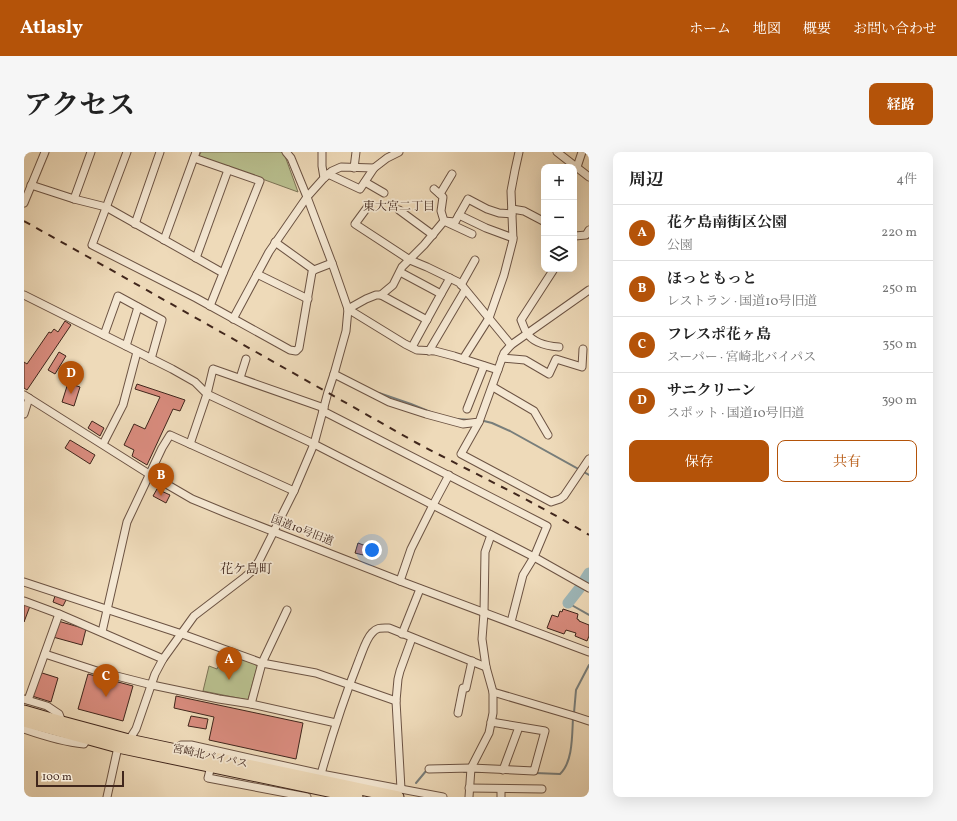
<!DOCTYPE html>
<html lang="ja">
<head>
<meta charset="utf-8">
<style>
	:root { --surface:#fff; --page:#f6f6f6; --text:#222; --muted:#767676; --line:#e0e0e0; --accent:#b45309 }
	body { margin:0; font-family:Vollkorn,"Noto Serif JP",serif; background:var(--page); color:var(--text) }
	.controls { position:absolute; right:12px; top:12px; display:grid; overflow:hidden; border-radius:8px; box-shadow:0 4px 16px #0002 }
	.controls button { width:36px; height:36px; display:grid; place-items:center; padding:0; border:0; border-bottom:1px solid var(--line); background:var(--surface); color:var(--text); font:20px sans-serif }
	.scale { position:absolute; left:12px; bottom:10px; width:88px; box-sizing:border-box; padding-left:4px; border:2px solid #40261c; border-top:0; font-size:11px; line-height:14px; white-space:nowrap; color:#40261c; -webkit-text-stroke:3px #f4e7d2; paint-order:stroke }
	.you { position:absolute; left:348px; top:398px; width:14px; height:14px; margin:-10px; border:3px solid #fff; border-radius:50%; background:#1a73e8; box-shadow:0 0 0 6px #1a73e833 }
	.badge { display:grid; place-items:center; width:26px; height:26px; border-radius:50%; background:var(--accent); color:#fff; font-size:13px; font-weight:700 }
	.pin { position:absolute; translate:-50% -33px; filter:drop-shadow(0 1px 2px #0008) }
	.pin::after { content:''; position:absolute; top:21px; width:14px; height:12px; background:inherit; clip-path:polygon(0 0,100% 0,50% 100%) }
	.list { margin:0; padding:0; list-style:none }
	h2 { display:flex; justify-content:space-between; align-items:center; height:52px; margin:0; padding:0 16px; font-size:17px }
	h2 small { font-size:13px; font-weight:400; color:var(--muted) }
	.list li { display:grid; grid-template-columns:26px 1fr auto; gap:12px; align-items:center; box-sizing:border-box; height:56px; padding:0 16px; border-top:1px solid var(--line) }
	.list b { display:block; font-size:15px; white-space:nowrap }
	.list p { margin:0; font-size:13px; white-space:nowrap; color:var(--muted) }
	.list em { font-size:13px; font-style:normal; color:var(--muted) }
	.actions { display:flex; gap:8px; padding:12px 16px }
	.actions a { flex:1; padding:9px 0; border:1px solid var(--accent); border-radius:8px; text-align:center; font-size:14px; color:var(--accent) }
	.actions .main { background:var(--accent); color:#fff }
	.icon { flex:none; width:22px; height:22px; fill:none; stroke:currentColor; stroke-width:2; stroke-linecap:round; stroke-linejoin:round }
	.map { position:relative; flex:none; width:565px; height:645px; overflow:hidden; border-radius:8px }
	header { display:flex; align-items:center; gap:24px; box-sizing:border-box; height:56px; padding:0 20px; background:var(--accent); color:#fff }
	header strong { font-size:19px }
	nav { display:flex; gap:22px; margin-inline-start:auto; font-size:14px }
	.intro { display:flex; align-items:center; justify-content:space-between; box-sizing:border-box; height:96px; padding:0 24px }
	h1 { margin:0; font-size:28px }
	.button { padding:10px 18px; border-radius:8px; background:var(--accent); color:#fff; font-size:14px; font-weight:700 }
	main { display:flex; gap:24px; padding:0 24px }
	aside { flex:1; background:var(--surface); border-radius:8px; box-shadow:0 4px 16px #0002 }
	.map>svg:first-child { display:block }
</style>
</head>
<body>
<header>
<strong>Atlasly</strong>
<nav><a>ホーム</a><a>地図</a><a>概要</a><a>お問い合わせ</a></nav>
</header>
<div class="intro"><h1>アクセス</h1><a class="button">経路</a></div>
<main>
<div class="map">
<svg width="565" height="645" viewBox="0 0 565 645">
	<rect width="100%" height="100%" fill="#eedab9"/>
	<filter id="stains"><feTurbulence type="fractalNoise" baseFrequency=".005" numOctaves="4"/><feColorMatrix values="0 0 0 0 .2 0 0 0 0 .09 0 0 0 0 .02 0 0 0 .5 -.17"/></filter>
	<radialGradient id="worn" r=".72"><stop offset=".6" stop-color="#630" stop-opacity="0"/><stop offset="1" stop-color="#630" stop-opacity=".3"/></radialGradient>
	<!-- green -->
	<g fill="#b9c08f" stroke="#7c7356">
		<path d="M177 0H257L261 4 274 40 175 4Z"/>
		<path d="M201 501 234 512 224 548 179 539 185 514 193 517Z"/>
	</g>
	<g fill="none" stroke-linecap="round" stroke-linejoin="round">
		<!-- stream -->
		<g stroke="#787e7b" stroke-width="2">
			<path d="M355 241 387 252 409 261"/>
			<path d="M433 267 448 268"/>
			<path d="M456 268 468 271 486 279 565 323"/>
			<path d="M544 451 565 463"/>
			<path d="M550 561 552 538 565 513"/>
			<path d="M440 620H457"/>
			<path d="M511 621 536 622C549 610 548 583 549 566"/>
			<path d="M392 631 402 619H403"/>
		</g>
		<!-- river -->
		<path stroke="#9eb8ba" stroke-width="11" d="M544 451 555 437 565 421"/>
	</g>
	<!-- building -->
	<g fill="#d88b7d" stroke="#40261c">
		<path d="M41 169 47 173 3 238 0 236V210L3 212 25 180 27 181 30 177 34 180Z"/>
		<path d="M35 200 42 204 31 222 24 218Z"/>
		<path d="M44 231 56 235 50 254 38 250Z"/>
		<path d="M113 232 161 248 156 259 149 257 123 313 108 304 110 298 100 293 110 272 121 277 136 245 111 237Z"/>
		<path d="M68 269 80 276 76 284 64 276Z"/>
		<path d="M46 288 71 303 66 312 41 296Z"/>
		<path d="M133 337 146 343 142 351 129 344Z"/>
		<path d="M334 391 342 394 339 403 331 401Z"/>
		<path d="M31 444 42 448 39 454 29 450Z"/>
		<path d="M0 452 6 454 0 470Z"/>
		<path d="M539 457 554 462 553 467 555 468V469L565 473V484L563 489 551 484 552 481 542 478 540 482 523 476 528 463 534 465 536 459 538 460Z"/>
		<path d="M34 469 62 477 58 493 29 485Z"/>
		<path d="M15 520 34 526 27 550 8 544Z"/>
		<path d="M64 522 109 534 99 569 54 557Z"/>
		<path d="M152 544 279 571 272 607 185 588 190 565 150 556Z"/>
		<path d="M167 564 184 567 182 577 164 574Z"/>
	</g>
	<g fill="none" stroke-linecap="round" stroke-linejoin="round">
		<!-- minor casing -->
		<g stroke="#6c5343" stroke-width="9">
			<g id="minor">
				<path d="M103 0 68 93 172 146 257 193 266 198 272 199 275 196 288 120 290 118 308 111"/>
				<path d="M298 0V14L300 26"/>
				<path d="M533 0 565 25"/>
				<path d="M170 6 236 29 186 154"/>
				<path d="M553 15 558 0"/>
				<path d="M330 16 332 0"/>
				<path d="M304 22 336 37 350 16"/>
				<path d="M341 30 360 41"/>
				<path d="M7 33 50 47 82 55 199 121"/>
				<path d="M410 37 419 45 417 59 420 69 448 82"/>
				<path d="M416 42 428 22"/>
				<path d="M50 47 67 0"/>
				<path d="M0 51 21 0"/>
				<path d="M345 53 331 72 386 108 403 115 436 131 487 193"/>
				<path d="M488 57 500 59 519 69"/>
				<path d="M375 58 409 83"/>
				<path d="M435 63 462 76 489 86"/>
				<path d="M111 72 136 0"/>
				<path d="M550 85 551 84 562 83 565 78"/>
				<path d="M140 88 172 0"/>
				<path d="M251 90 290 118"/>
				<path d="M172 106 204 18"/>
				<path d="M530 117 497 168C499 172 500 177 503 181 509 191 523 194 535 195"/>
				<path d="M376 120 417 142"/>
				<path d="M233 122 284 147"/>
				<path d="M437 133 451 108"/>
				<path d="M0 143 148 217 171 230 183 242 290 292 510 405 565 436"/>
				<path d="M357 143 403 168"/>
				<path d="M324 157 342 147 352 143H357L369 133 378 115 400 93 420 69 431 70 444 47 463 57 475 61 488 62"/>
				<path d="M324 157 381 192 393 198 411 199 430 204 474 218"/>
				<path d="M209 167 245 100 283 45 300 26 308 19 317 15 350 16 363 6 375 0"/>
				<path d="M80 183 94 144 138 168 127 207"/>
				<path d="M102 194 114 155"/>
				<path d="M388 195 417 142 426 126"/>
				<path d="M405 199 441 138"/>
				<path d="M478 206 501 208 525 222 532 207 558 215 559 197"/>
				<path d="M439 207 465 166 480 123 489 88 487 39 491 18 495 0"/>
				<path d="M310 222 365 250 402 262 439 272 455 270 480 201 487 193 565 138"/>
				<path d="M216 226 222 207"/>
				<path d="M469 235 510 259 524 283"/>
				<path d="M0 243 125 322 168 347 202 361 376 429 565 500"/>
				<path d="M443 257 460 214"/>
				<path d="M299 259 523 374 510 405 499 423 487 470"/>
				<path d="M0 262 5 246"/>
				<path d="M455 270 437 302 527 350 536 347 540 344 565 307"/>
				<path d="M79 292 99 253 113 200"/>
				<path d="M166 292 183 242 189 217 300 256"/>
				<path d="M376 429 387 397 409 353 425 323"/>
				<path d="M0 430 158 482 238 511 292 521 372 549"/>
				<path d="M0 449 35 462 139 507"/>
				<path d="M78 480 103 370 138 296 146 283 270 339"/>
				<path d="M378 482 396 437"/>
				<path d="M21 502 73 519 128 533 195 547 227 552 312 571"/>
				<path d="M469 540 550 564 565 569"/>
				<path d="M0 547 23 554 35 562 38 570"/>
				<path d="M4 548 35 462"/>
				<path d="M227 552 238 511 263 458"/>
				<path d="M434 561 439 536H442L448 509"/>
				<path d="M0 577C20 584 39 590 60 592L63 587"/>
				<path d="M153 598 157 593H167L297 622 419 645"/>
				<path d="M187 614 184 626 283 645"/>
				<path d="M405 617 447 616 510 619 521 579 467 570"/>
				<path d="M479 618 495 575"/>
				<path d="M297 622C308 583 320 546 335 508 338 501 342 487 348 481 353 475 358 476 365 476L462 515"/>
				<path d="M445 636 518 637"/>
				<path d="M377 637 372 549 374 527 376 519 388 486"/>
				<path d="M83 645 94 595 105 588 112 577 131 522 139 507 170 464 221 425 229 418 235 409 270 339 290 292 304 240 310 222 322 179 324 157 308 111 283 45 267 6 262 0"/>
				<path d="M445 645 447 616 465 581 469 561V540L462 515 458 487 460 461 461 400 467 383"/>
				<path d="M477 645V637"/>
			</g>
		</g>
		<!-- highway casing -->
		<g stroke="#40261c" stroke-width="13">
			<g id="highway">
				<path d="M0 559 38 570 105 588 374 645"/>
				<path d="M0 569 94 595 333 645"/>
			</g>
		</g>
		<!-- minor -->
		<use href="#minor" stroke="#f4e7d2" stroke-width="7"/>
		<!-- highway -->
		<use href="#highway" stroke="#eedab9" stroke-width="11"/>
		<!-- rail -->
		<path stroke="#40261c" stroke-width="2" stroke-dasharray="7 7" stroke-linecap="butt" d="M0 69 82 115 391 290C449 321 509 349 565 383"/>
	</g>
	<g text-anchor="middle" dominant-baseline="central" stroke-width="3.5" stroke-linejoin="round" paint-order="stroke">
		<!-- street labels -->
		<g font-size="11" fill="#40261c" stroke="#f4e7d2">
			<text transform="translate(278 379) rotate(21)">国道10号旧道</text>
			<text transform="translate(186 605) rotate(12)">宮崎北バイパス</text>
		</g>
		<!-- neighbourhood labels -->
		<g font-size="12" fill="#40261c" stroke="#f4e7d2">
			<text x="375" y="55">東大宮二丁目</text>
		</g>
		<!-- quarter labels -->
		<g font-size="13" fill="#40261c" stroke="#f4e7d2">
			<text x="222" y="418">花ケ島町</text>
		</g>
	</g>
	<rect width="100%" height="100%" filter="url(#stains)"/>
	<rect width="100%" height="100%" fill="url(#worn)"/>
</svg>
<div class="controls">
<button>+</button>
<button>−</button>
<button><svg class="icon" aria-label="layers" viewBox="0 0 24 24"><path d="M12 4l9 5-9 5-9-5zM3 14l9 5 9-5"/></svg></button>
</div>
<div class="scale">100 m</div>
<div class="you"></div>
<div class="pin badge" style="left:205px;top:528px">A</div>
<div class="pin badge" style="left:137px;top:344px">B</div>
<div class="pin badge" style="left:82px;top:545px">C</div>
<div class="pin badge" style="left:47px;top:242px">D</div>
</div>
<aside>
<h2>周辺<small>4件</small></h2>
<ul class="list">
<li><span class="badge">A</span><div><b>花ケ島南街区公園</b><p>公園</p></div><em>220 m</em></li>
<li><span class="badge">B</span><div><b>ほっともっと</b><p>レストラン · 国道10号旧道</p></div><em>250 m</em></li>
<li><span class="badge">C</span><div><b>フレスポ花ヶ島</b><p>スーパー · 宮崎北バイパス</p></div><em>350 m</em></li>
<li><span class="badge">D</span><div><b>サニクリーン</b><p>スポット · 国道10号旧道</p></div><em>390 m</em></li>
</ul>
<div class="actions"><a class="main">保存</a><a>共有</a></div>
</aside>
</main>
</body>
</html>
